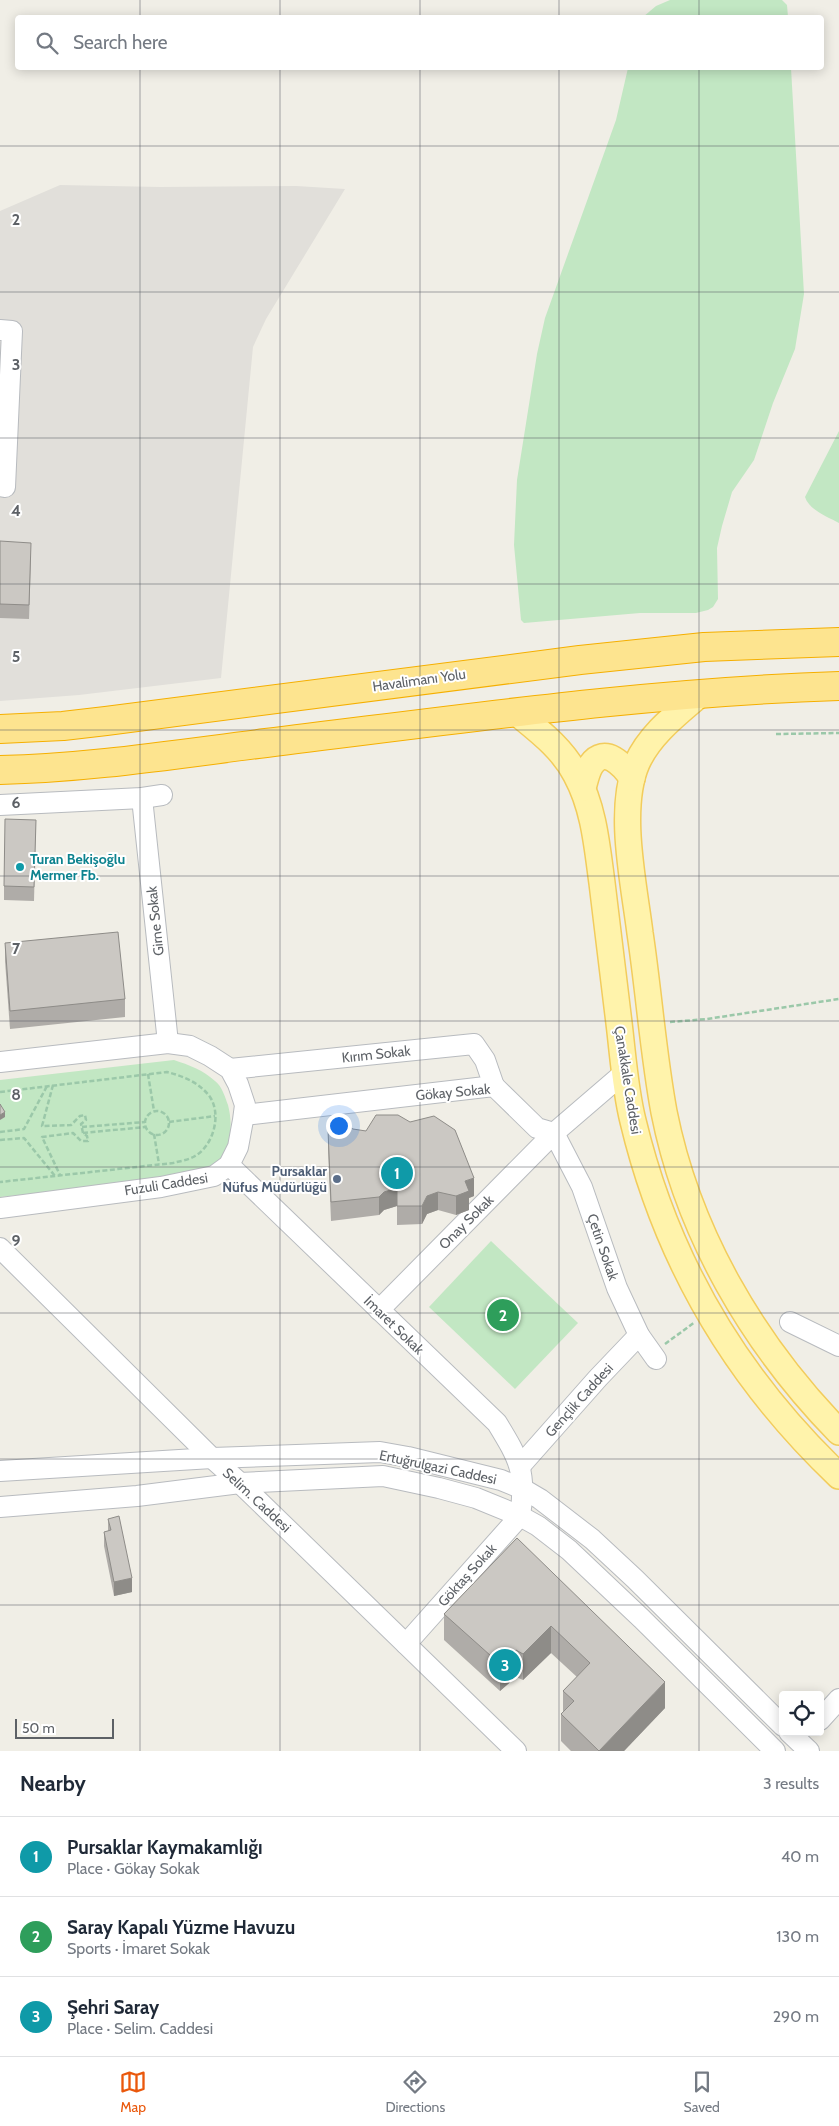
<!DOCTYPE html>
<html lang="en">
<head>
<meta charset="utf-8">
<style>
	:root { --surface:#fff; --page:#f6f6f7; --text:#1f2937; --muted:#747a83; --line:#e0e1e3; --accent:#ea580c }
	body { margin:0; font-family:Cabin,sans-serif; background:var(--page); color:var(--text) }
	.controls { position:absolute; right:15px; bottom:15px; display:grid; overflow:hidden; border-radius:5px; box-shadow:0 2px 12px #0003 }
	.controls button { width:45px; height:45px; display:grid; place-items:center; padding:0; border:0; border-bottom:1px solid var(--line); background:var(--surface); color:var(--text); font:25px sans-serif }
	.scale { position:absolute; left:15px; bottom:12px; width:99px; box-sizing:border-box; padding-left:5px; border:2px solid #5d6166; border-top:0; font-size:14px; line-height:18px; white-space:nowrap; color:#5d6166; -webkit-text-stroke:4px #fff; paint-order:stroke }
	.you { position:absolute; left:338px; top:1125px; width:18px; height:18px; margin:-12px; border:4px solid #fff; border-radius:50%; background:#1a73e8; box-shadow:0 0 0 8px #1a73e833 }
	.badge { display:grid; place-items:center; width:32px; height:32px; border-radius:50%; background:var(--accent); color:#fff; font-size:16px; font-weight:700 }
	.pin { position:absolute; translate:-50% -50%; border:2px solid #fff; box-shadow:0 1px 5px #0006 }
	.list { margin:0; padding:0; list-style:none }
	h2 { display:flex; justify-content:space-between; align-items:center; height:65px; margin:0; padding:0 20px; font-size:21px }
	h2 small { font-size:16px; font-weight:400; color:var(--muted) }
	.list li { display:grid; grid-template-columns:32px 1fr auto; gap:15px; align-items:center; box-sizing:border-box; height:80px; padding:0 20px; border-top:1px solid var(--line) }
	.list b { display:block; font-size:19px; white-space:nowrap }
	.list p { margin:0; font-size:16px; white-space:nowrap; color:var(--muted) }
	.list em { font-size:16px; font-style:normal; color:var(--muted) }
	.icon { flex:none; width:28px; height:28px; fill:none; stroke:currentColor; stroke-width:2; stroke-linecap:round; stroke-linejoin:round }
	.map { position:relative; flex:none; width:839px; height:1751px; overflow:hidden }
	.search { position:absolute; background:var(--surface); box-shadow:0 2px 12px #0003; left:15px; right:15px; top:15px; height:55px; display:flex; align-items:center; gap:12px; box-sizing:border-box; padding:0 18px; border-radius:5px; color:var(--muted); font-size:19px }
	.sheet { height:305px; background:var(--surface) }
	nav { display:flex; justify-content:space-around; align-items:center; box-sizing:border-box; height:70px; border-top:1px solid var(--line); background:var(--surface); font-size:14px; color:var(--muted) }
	nav a { display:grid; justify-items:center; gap:2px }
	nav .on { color:var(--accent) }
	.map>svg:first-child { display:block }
</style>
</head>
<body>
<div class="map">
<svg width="839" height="1751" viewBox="0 0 839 1751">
	<rect width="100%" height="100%" fill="#f0eee6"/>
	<!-- industrial -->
	<path fill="#e1dfda" d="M60 185 160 187 296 186 345 189 266 319 253 347 221 678 79 695 0 701V211Z"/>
	<!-- green -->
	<g fill="#c2e7c3">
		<path d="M670 0H782L787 5 788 17H643L656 6Z"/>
		<path d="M628 68H791L804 294 795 349 773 403 754 460 732 492 722 526 717 548 718 599 713 607 708 610 696 613H640L524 623 521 620 514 545 517 480 537 354 545 318 616 120Z"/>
		<path d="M839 431V523C828 517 809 510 805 497Z"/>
		<path d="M174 1060C189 1065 203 1070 215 1081 222 1086 225 1097 228 1105 234 1129 231 1156 208 1170 202 1174 195 1176 190 1178L0 1197V1080Z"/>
		<path d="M491 1241 578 1323 515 1389 429 1307Z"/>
	</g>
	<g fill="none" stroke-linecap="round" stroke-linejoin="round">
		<!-- minor casing -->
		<g stroke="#b8bbbf" stroke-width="22">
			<g id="minor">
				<path d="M0 330 12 331 5 487 0 486"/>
				<path d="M142 798 168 1043"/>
				<path d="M0 805 142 798 162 795"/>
				<path d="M0 1062 168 1043 190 1046 210 1056 230 1069 238 1084 245 1105 243 1120 238 1147 229 1165 214 1176 161 1187 0 1208"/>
				<path d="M230 1069 474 1044 485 1060 494 1086"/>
				<path d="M244 1115 494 1086 537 1128 554 1133 625 1072"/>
				<path d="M229 1165 497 1423C519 1459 527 1473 520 1516L406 1644"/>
				<path d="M0 1248 212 1458 240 1483 516 1751"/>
				<path d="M379 1310 554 1133 582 1187 617 1288 639 1335 656 1359"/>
				<path d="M790 1322 839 1346"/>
				<path d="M521 1465 598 1378 639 1335"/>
				<path d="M0 1471 212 1458 380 1452 408 1457 501 1480 523 1489 540 1499 592 1539 635 1579 783 1726"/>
				<path d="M0 1507 137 1496 240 1483 383 1476 439 1488 476 1498 520 1516 538 1526 569 1550 642 1619 775 1751"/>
				<path d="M820 1720 839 1699"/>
				<path d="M789 1732 809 1751"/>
			</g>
		</g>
		<!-- major casing -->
		<g stroke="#f2cc5c" stroke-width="28">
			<g id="major">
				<path d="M700 694C677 714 650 734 637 763 617 809 634 884 640 933 649 993 653 1053 664 1112 688 1233 753 1344 839 1432"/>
				<path d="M517 713C539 731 563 749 576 775 594 808 597 846 602 883 608 929 613 976 619 1023 623 1056 625 1089 633 1121 666 1259 736 1378 839 1476"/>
				<path d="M583 788C585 781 587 771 591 765 605 745 623 765 632 778"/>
			</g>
		</g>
		<!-- highway casing -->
		<g stroke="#f5af00" stroke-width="30">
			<g id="highway">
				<path d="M0 729 63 726 106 721 580 660 704 647 839 642"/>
				<path d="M0 770C89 768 177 754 266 743 456 720 647 692 839 686"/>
			</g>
		</g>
		<!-- path -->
		<g stroke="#9bc8a9" stroke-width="2.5" stroke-dasharray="5 2.5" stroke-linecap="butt">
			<path d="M776 734 839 733"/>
			<path d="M670 1022 707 1019 839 999"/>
			<path d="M148 1074 154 1111"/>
			<path d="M53 1085 42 1126 71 1125 80 1116 85 1115 86 1120 81 1124 83 1133 87 1136 88 1141H81L73 1133 42 1137 60 1175"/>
			<path d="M0 1092 167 1072C183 1076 200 1083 210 1097 222 1115 213 1146 195 1156 189 1160 180 1161 173 1163L0 1182"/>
			<circle cx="157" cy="1123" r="12"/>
			<path d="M169 1122 215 1116"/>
			<path d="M82 1127 145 1122"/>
			<path d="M0 1132 24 1129 47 1086"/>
			<path d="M83 1133 145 1127"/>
			<path d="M154 1134 159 1164"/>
			<path d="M0 1140 24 1138 55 1176"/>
			<path d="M665 1344 695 1322"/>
		</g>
		<!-- minor -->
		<use href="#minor" stroke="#fff" stroke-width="20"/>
		<!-- major -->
		<use href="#major" stroke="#fff3ab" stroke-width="25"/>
		<!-- highway -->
		<use href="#highway" stroke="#fde48f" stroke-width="28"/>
	</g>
	<!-- wall -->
	<g fill="#afaca8">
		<path d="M0 541 31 557 29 619 0 618Z"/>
		<path d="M36 820 34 901 4 900V886Z"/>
		<path d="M5 943 125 999V1017L10 1029 5 961Z"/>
		<path d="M328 1130 474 1196 469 1198V1210L456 1215 438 1210 427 1214 422 1224 397 1225V1206L384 1210 379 1215 331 1221 328 1149Z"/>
		<path d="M108 1519 132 1592 114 1596 104 1546V1532L108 1531Z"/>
		<path d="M517 1538 665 1708 624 1751H571L561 1741V1714L563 1712V1691L577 1677 551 1653 523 1680 516 1677 500 1691 444 1640V1614Z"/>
	</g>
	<!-- shaded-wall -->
	<g fill="#8e8c88">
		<path d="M5 1112V1117L0 1120V1115Z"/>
		<path d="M474 1178V1196L469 1198V1210L456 1215V1196L465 1181Z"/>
		<path d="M397 1188V1206L384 1210 379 1215V1197L384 1192Z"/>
		<path d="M438 1192V1210L427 1214 422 1224V1206L427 1196Z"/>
		<path d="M132 1578V1592L114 1596V1582Z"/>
		<path d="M551 1626V1653L523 1680V1654Z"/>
		<path d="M516 1650V1677L500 1691V1664Z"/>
		<path d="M665 1682V1708L624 1751H599Z"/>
	</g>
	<!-- building -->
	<g fill="#cbc8c3" stroke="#8e8c88">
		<path d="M0 541 31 543 29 605 0 604Z"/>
		<path d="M5 819 36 820 34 887 4 886Z"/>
		<path d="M118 932 125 999 10 1011 5 943Z"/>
		<path d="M0 1104 5 1112 0 1115Z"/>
		<path d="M376 1115H398L410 1122 434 1116 455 1130 474 1178 465 1181 469 1191 456 1196 438 1192 427 1196 422 1206H397V1188L384 1192 379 1197 331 1202 328 1130 344 1124 353 1129 366 1131Z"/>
		<path d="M119 1516 132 1578 114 1582 104 1532 111 1530 108 1519Z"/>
		<path d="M517 1538 665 1682 599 1751 561 1714 574 1701 563 1691 590 1663 551 1626 523 1654 516 1650 500 1664 444 1614Z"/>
	</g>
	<!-- grid -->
	<path fill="none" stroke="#5d6166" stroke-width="1" stroke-opacity="0.55" d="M140 0V18M280 0V18M420 0V18M559 0V18M699 0V18M140 68V1751M280 68V1751M420 68V1751M559 68V1751M699 68V1751M0 146H839M0 292H839M0 438H839M0 584H839M0 730H839M0 876H839M0 1021H839M0 1167H839M0 1313H839M0 1459H839M0 1605H839"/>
	<!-- markers -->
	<circle fill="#0f9aa8" stroke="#fff" stroke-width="2" cx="20" cy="867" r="5"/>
	<circle fill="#5c6f8a" stroke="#fff" stroke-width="2" cx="337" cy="1179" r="5"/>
	<g text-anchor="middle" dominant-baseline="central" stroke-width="4" stroke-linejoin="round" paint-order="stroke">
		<!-- street labels -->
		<g font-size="14" fill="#5d6166" stroke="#fff">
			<text transform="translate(419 680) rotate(-8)">Havalimanı Yolu</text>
			<text transform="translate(155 921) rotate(-96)">Girne Sokak</text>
			<text transform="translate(376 1054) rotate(-6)">Kırım Sokak</text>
			<text transform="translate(628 1080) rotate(81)">Çanakkale Caddesi</text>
			<text transform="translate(453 1092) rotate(-5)">Gökay Sokak</text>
			<text transform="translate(166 1184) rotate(-9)">Fuzuli Caddesi</text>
			<text transform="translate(466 1222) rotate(-45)">Onay Sokak</text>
			<text transform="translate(603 1247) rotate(71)">Çetin Sokak</text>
			<text transform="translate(394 1325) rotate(44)">İmaret Sokak</text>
			<text transform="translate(579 1400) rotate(-48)">Gençlik Caddesi</text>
			<text transform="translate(438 1467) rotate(12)">Ertuğrulgazi Caddesi</text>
			<text transform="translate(257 1500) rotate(43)">Selim. Caddesi</text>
			<text transform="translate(467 1575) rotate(-48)">Göktaş Sokak</text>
		</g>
		<!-- culture labels -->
		<g font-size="14" font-weight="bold" fill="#0d838f" stroke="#fff" text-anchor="start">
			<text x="30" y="859">Turan Bekişoğlu<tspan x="30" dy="16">Mermer Fb.</tspan></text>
		</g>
		<!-- service labels -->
		<g font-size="14" font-weight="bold" fill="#4e5e75" stroke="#fff" text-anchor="end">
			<text x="327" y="1171">Pursaklar<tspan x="327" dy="16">Nüfus Müdürlüğü</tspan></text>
		</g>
	</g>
	<g font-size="16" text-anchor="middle" font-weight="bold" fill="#5d6166" stroke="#fff" stroke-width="4" stroke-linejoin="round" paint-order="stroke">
		<text x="16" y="225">2</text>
		<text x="16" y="370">3</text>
		<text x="16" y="516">4</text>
		<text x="16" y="662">5</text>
		<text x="16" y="808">6</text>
		<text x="16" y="954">7</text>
		<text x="16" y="1100">8</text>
		<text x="16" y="1246">9</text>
	</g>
</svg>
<div class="controls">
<button><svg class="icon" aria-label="locate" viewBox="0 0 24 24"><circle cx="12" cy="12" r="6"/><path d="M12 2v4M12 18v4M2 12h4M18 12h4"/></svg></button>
</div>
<div class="scale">50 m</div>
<div class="you"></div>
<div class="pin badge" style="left:397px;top:1173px;background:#0f9aa8">1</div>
<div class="pin badge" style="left:503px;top:1315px;background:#2e9e5b">2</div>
<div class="pin badge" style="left:505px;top:1665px;background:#0f9aa8">3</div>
<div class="search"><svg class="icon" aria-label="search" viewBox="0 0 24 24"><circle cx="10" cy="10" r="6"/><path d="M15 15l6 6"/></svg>Search here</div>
</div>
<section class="sheet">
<h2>Nearby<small>3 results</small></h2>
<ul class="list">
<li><span class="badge" style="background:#0f9aa8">1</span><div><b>Pursaklar Kaymakamlığı</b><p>Place · Gökay Sokak</p></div><em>40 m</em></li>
<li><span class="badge" style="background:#2e9e5b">2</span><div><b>Saray Kapalı Yüzme Havuzu</b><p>Sports · İmaret Sokak</p></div><em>130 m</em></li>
<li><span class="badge" style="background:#0f9aa8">3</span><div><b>Şehri Saray</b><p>Place · Selim. Caddesi</p></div><em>290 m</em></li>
</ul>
</section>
<nav>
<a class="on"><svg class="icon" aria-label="map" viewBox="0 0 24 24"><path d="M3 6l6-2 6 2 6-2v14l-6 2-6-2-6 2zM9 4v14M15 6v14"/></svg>Map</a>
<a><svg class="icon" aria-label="directions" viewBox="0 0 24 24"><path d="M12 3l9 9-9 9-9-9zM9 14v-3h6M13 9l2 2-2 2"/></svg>Directions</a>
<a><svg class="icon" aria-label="saved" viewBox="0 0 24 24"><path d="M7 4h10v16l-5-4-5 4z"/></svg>Saved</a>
</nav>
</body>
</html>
